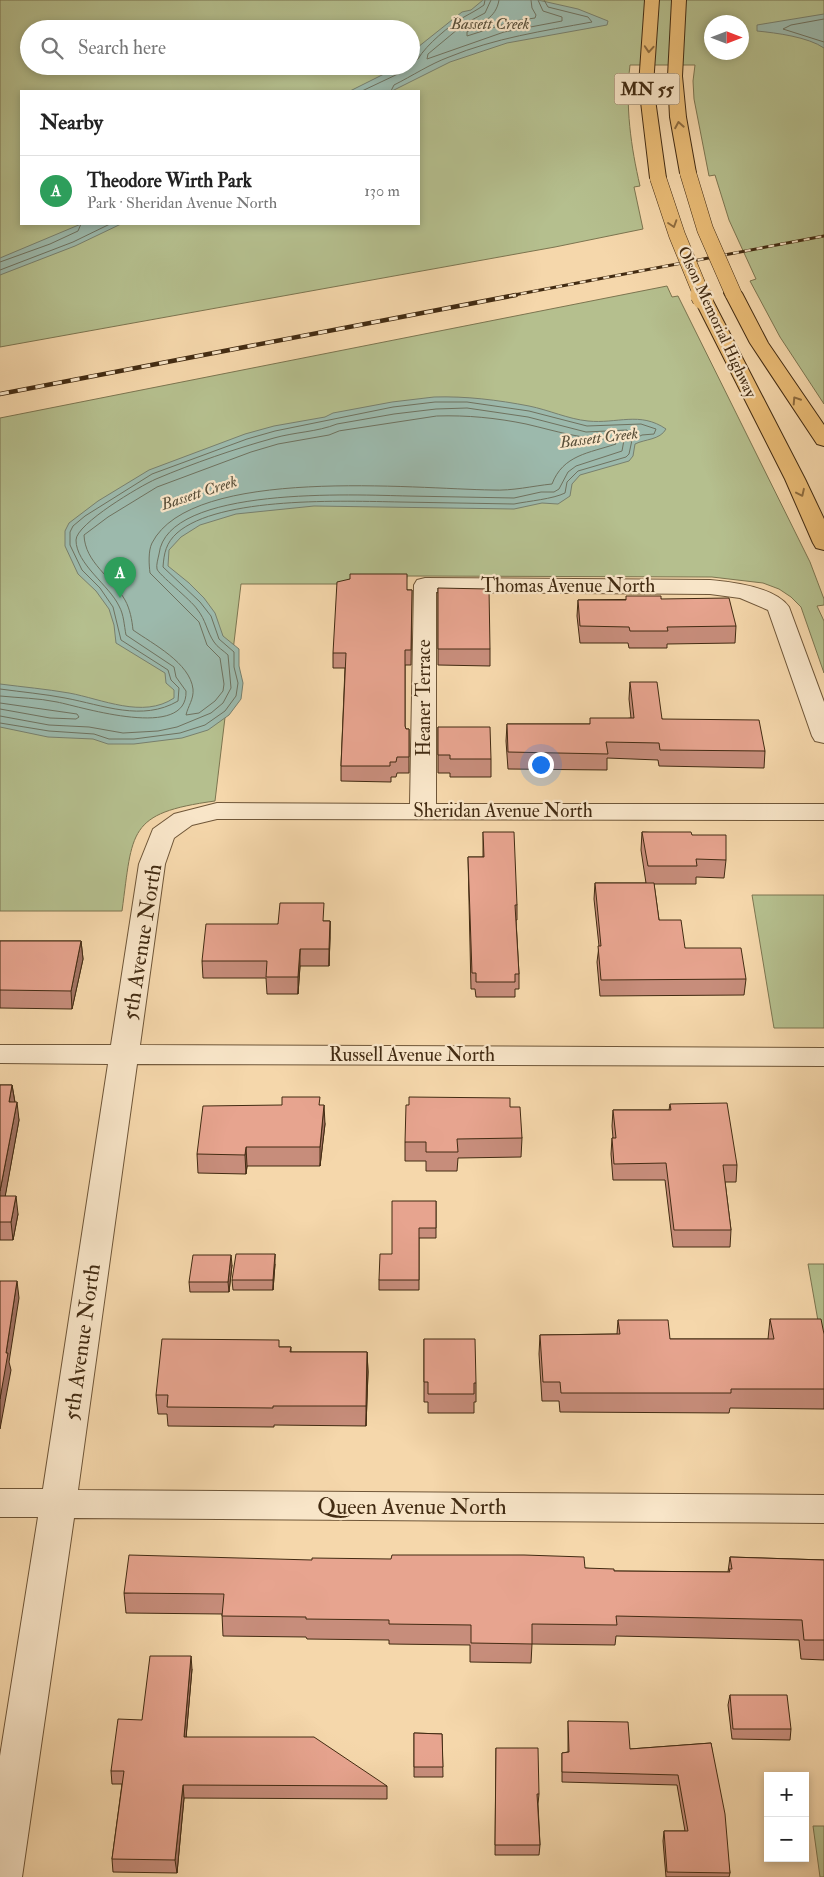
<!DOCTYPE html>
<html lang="en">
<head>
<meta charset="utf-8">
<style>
	:root { --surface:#fff; --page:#f6f6f6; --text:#222; --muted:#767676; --line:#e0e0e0; --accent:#b45309 }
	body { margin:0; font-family:"IM FELL Double Pica",serif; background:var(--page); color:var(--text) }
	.controls { position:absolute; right:15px; bottom:15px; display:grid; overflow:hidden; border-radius:0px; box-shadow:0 2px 8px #0003 }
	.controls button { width:45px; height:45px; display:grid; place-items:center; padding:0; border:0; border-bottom:1px solid var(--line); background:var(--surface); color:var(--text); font:25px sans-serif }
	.compass { position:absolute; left:704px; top:15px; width:45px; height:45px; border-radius:50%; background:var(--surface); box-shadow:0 2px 8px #0003; rotate:90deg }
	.you { position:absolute; left:540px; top:764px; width:18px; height:18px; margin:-12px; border:4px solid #fff; border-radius:50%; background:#1a73e8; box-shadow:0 0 0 8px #1a73e833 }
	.badge { display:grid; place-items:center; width:32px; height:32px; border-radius:50%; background:var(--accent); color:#fff; font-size:16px; font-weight:700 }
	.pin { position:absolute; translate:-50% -41px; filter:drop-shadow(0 1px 2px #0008) }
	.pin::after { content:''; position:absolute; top:26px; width:18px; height:15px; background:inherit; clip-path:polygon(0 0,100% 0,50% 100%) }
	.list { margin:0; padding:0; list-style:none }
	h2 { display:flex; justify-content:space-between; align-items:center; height:65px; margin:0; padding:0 20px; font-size:21px }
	h2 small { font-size:16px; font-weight:400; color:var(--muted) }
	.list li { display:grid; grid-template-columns:32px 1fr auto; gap:15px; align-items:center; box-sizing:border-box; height:70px; padding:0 20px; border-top:1px solid var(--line) }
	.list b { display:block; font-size:19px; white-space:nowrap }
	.list p { margin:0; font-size:16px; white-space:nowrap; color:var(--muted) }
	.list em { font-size:16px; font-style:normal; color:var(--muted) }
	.icon { flex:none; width:28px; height:28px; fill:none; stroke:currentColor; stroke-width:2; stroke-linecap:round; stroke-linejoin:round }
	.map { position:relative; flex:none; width:824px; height:1877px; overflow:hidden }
	.search { position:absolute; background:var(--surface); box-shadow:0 2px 8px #0003; left:20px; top:20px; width:400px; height:55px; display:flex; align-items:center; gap:12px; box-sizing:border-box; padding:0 18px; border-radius:28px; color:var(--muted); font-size:19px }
	.panel { position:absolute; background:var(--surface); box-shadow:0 2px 8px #0003; left:20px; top:90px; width:400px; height:135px; border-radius:0px }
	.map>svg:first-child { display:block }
</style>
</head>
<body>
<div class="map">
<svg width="824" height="1877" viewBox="0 0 824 1877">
	<rect width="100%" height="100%" fill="#f5d7ab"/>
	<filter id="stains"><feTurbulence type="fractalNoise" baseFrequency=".004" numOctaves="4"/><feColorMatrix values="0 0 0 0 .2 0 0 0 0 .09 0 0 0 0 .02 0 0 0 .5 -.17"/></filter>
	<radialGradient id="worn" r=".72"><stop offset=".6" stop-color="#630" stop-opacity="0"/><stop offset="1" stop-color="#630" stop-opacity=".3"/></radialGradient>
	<!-- green -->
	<g fill="#b5bf8e" stroke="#7c7550" fill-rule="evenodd">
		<path d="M0 0H824V404L780 337 750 281 756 279 729 220 715 175 709 176 694 99 693 81 695 65H630C625 106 631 147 640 186L634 187 643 229 555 247 0 347ZM712 22H742V52H712ZM29 29H411V66H29ZM21 91H419V224H21Z"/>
		<path d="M667 286 672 297 678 296 810 562 824 599V605L817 606 824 621V673L801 607 791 597 779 589 763 583 712 577 407 576 406 584H241L215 801C127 813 133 831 122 911H0V418Z"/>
		<path d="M752 895H824V1028H774Z"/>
		<path d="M808 1264H824V1355Z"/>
		<path d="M813 1826H824V1877H820Z"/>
	</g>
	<!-- water -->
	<g fill="#9cb9ac" stroke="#78806e">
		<path d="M483 0H538L578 9 608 21 607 25 507 43 450 62 392 91H350L400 66H411V58L418 47 462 12 471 10Z"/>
		<path d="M824 14V48C808 37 777 33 757 31V25Z"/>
		<path d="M81 224H121L75 246 0 275V258Z"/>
		<path d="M434 397C466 396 498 400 529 406 549 410 568 419 588 421 617 424 640 411 666 429 660 440 645 439 635 444L633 456 629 461 580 475 572 484 570 496 558 504 542 503 514 509 314 506 236 514 200 525 181 537 169 550 168 566 189 583 204 598 215 613 223 636 239 649V666L243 683 241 699 229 715 208 730 182 738 134 744H108L93 739 48 737 0 727V684C23 687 46 689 69 693 102 699 143 719 174 698V690L166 683 165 673 116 643 114 625 109 609 96 591 78 574 65 546V531L69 523 98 501 149 470 245 434 274 426 325 417 333 413 392 402Z"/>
	</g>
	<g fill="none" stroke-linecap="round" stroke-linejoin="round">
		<!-- shore -->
		<g stroke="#6f725f" stroke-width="1">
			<path d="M491 0 485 13 464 24 428 54 427 59 504 32 562 21V17L543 11 538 0"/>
			<path d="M499 0C496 19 481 22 467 32V36L514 21 535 18 536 15 532 8 531 0"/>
			<path d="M824 19 791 25 783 29 824 42"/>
			<path d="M411 61 418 59C426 45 450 25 464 17 471 13 477 10 484 5L485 0"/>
			<path d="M362 91 400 73 403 66"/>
			<path d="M391 91 394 85C412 76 430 64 449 57 495 38 543 31 592 22L588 17 548 7 544 0"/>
			<path d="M0 262 50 244 78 231 81 224"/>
			<path d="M0 270 73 242 110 224"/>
			<path d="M437 416C467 415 497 418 526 424 556 431 583 440 614 439L616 444C589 453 563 455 552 484 532 486 513 491 492 490 416 489 192 465 152 543 148 551 149 565 150 573L199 622 207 645 220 658 224 684 223 691 215 701 199 713 186 715C188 706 194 699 193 689 190 663 153 644 133 630 132 620 130 609 125 600 112 577 85 563 84 535L108 517 157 487 251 452 278 444 329 435 339 431Z"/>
			<path d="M0 689C22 692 44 694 65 698 103 705 142 722 178 701L179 688 171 680 168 670 121 640 113 607 100 588 82 570 70 545V532L73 526 85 516 152 474 247 439 275 431 393 407 435 402H467L529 411 587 426 641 424 656 429 654 434 642 435 632 440 629 454 626 457 578 471 567 482 565 493C553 499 529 501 514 504 476 503 438 503 400 502 345 501 219 496 177 533 166 543 164 553 163 567L200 602 211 616 219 639 234 652V667L238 683 236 696 225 711 205 725 180 733 134 739H109L94 734 49 731 0 723"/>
			<path d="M0 696C19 698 38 698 57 702 82 707 188 741 186 691L176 677 174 667 126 635C124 625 124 615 119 606 109 585 76 564 76 540 76 524 140 486 156 479 194 463 234 449 274 438 295 432 317 432 337 424L394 414 436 409 467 408 528 417 586 432 627 430 629 432 624 440 622 451 576 466 568 472 559 489 554 492H541L514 498C479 497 443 497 408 496 357 495 167 485 159 554 158 559 156 565 157 569 158 574 191 600 197 609 206 620 207 632 214 642 217 647 224 651 228 655L231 688 223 703 211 713 177 727 158 731 123 733 89 727 49 725 0 716"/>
			<path d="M0 703 77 714 79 717 76 719 50 718 0 709"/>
		</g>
		<!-- minor casing -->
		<g stroke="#6f5638" stroke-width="2">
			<path id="minor" d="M425 578 710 580C733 582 775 587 789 607L824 702V743L815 741 812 736 768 610 740 598 710 594 436 592V804H824V820L217 819 192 825 174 838 165 864 140 1045 824 1048V1066L137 1064 78 1490 824 1495V1523L74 1518 22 1877H0V1756L38 1517H0V1489H43L108 1064 0 1063V1045H111L139 864 153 829 174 814 217 803 410 804 414 585 417 580Z"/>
		</g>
		<!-- primary casing -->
		<g stroke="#422b12" stroke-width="2">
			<g id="primary">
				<path d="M645 0H659L653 85 666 178 664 181H652L650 178 639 85Z"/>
				<path d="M672 0H686L682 76 686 117 696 173 694 176H682L680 173 670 117 668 76Z"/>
				<path d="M733 288 739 289 742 293 768 343 824 425V446L817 444 750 343 724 293 727 289Z"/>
				<path d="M703 294 709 295 712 299 805 479 824 519V550L816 548 813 543 785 479 694 299 697 295Z"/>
			</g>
		</g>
		<!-- minor -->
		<use href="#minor" fill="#f8e5c8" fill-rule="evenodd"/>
		<!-- primary -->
		<use href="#primary" fill="#eabc76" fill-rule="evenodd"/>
		<!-- rail-far1 casing -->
		<g stroke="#422b12" stroke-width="3">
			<path id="rail-far1" d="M509 296 824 236"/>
		</g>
		<!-- rail casing -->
		<g stroke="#422b12" stroke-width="4.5">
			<path id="rail" d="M0 394 516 295"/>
		</g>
		<!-- rail-far1 -->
		<use href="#rail-far1" stroke="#f8e5c8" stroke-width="2" stroke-dasharray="6" stroke-linecap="butt"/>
		<!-- rail -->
		<use href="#rail" stroke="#f8e5c8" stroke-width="3" stroke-dasharray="9" stroke-linecap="butt"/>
		<!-- primary-bridge-far1 casing -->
		<g stroke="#422b12" stroke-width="17" stroke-linecap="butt">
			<g id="primary-bridge-far1">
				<path d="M688 173 705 229 733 293"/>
				<path d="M658 178 677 235 702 296"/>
			</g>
		</g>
		<!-- primary-bridge casing -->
		<g stroke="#422b12" stroke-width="22" stroke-linecap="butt">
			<path id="primary-bridge" d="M701 295 703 299"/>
		</g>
		<!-- primary-bridge-far1 -->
		<use href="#primary-bridge-far1" stroke="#eabc76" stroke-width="16"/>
		<!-- primary-bridge -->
		<use href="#primary-bridge" stroke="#eabc76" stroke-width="21"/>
	</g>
	<!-- wall -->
	<g fill="#c78d7b" stroke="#422b12">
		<path d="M438 588 490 649V666L438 665Z"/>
		<path d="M407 590H412L411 665H405V726L406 729H409V773H397L396 777H391V782L341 781V766L345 668H333V653Z"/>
		<path d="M661 599 736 626 735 643 667 644V648H629L628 643H580L577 616 578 600Z"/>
		<path d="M630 682 662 719 765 751 764 768 659 766 658 760 607 758V770L508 769 506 741 507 724H590L631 718 629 699Z"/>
		<path d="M438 727 491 759V777H450V773H438Z"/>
		<path d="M483 832 517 905V920H516L519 974V989H515V997H476L475 989H471L468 857H483Z"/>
		<path d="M642 832 692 835 726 860 724 878 696 877V884H654L659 920 685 948 746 979 744 995 600 996 597 962 599 946 594 899 595 883H646L641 850Z"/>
		<path d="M324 921H330V938L329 966H300L298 994H267L266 978H203L202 961 278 924Z"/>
		<path d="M0 941H81L83 959 72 1009 0 1008Z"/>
		<path d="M0 1085H12L15 1102 19 1120 5 1196 18 1214 13 1240H0Z"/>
		<path d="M670 1104 737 1165 736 1182H725L731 1230 730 1247H673L665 1180H613L611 1154 612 1138H613L612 1126 613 1110H669Z"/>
		<path d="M320 1105 325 1124 320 1166H247L246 1174 198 1173 197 1154Z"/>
		<path d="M510 1107 522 1138 521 1157 458 1158 457 1171H426V1161H405V1142Z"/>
		<path d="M436 1201V1238H419V1290H379V1280L392 1254Z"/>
		<path d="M275 1264 273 1290H233L232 1280Z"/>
		<path d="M232 1265 229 1292H190L189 1282Z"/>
		<path d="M770 1319 824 1334V1409L730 1408 729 1413 560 1412 559 1401H542L539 1354 540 1335 617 1334 618 1320 670 1339H768Z"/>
		<path d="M424 1339 476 1383V1402H474V1413H428V1402H424Z"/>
		<path d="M280 1347H291V1352H367L368 1372 366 1426 274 1425V1427L168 1426 167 1414H158L156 1395Z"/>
		<path d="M730 1557 824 1560V1660L801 1659 799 1640 616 1636 615 1645 532 1644 531 1663 470 1662V1645L389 1644V1640L307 1639 306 1637 223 1636 222 1614 126 1613 124 1593 585 1568 614 1571 728 1572Z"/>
		<path d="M192 1669 186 1737 387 1786V1799L184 1798 177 1873 113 1872 112 1859 122 1784H112L111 1771 142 1720Z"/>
		<path d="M730 1695 791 1729 790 1740 732 1739 728 1705Z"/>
		<path d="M568 1721 630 1749 711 1743 730 1873 729 1877H666L663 1841 664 1831H685L677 1785 562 1782V1753L568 1752Z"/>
		<path d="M414 1733 442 1734 443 1777H414Z"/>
		<path d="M496 1748 539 1794 538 1804 540 1845 539 1855H495Z"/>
	</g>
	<!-- shaded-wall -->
	<g fill="#a27364" stroke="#422b12">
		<path d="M330 921V938L329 966V949Z"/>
		<path d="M81 941 83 959 72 1009 71 991Z"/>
		<path d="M300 949V966L298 994V977Z"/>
		<path d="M12 1085 15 1103 9 1102Z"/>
		<path d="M17 1102 19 1120 2 1214 0 1203V1191Z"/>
		<path d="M324 1105 325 1124 320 1166V1147Z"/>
		<path d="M246 1147 247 1166 246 1174 245 1155Z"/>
		<path d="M16 1196 18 1214 13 1240 11 1222Z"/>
		<path d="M275 1254V1264L273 1290V1280Z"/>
		<path d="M231 1255 232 1265 229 1292 228 1282Z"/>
		<path d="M17 1281 19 1298 9 1362 11 1370 0 1429V1399L6 1353Z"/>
		<path d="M367 1352 368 1372 366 1426V1406Z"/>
		<path d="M191 1656 192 1669 185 1750 184 1737Z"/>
		<path d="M183 1785 184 1798 177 1873 175 1860Z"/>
	</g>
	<!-- building -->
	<g fill="#e7a48f" stroke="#422b12">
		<path d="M350 574H407V590H412L411 650H405V726L406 729H409V757H397L396 762H390V766H341L346 653H333L337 582 350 579Z"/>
		<path d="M438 588 489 589 490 649H438Z"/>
		<path d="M626 596H661V599L729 598 736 626 667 627 668 631H630L629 627 580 626 578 600H626Z"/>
		<path d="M630 682H657L662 719 759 720 765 751 660 750 659 743 606 742 608 754 508 752 507 724H590V718H634Z"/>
		<path d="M438 727H490L491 759H450V755H438Z"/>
		<path d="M483 832H514L517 905H515L519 974H515V982H476V973H472L468 857H484Z"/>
		<path d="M642 832H691L692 835H726V860L696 859 697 866H648Z"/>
		<path d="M595 883H654L659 920H681L685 948H741L746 979 601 980 598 946H601Z"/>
		<path d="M280 903H324L323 921H330L329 949H300L298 977H266L267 961H202L206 924H278Z"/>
		<path d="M0 941H81L71 991 0 990Z"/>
		<path d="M0 1085H12L9 1102H17L0 1191Z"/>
		<path d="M282 1097H320L319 1105H324L320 1147H246L245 1155 197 1154 203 1106 282 1105Z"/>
		<path d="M409 1097 510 1098V1107H520L522 1138 457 1139 458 1152H426V1142H405L406 1105H409Z"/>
		<path d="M727 1103 737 1165H723L731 1230H674L666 1163 614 1164 612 1138H616L613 1110H671L670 1104Z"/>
		<path d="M0 1196H16L11 1222H0Z"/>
		<path d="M392 1201H436V1228H419V1280H379L380 1254H392Z"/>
		<path d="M236 1254H275L273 1280H232Z"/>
		<path d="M193 1255H231L228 1282H189Z"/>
		<path d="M0 1281H17L6 1353H8L0 1399Z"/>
		<path d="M770 1319H821L824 1334V1389H731V1393H561L560 1382H543L540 1335 620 1334 618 1320H668L670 1339H774Z"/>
		<path d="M162 1339 279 1340V1347H291L290 1352H367L366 1406H273V1408L167 1407 168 1395H156Z"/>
		<path d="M424 1339H475L476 1383H474V1394H428V1382H424Z"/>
		<path d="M129 1555 312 1560V1558L391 1559 392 1555H524L584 1557 585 1568 614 1569V1571L730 1572 729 1569H732L730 1557 824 1560V1640H804L802 1620 616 1616 617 1625 532 1624V1644L471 1643V1625L389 1624V1620L306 1619V1617L222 1616 224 1594 124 1593Z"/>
		<path d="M150 1656H191L184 1737H314L387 1786 183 1785 175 1860 112 1859 124 1771H111L118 1719 142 1720Z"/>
		<path d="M730 1695H787L791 1729H733Z"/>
		<path d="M568 1721 628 1722 630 1749 711 1743 725 1814 730 1873 667 1872 664 1831H688L678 1775 562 1772V1753L569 1752Z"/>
		<path d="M414 1733 442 1734 443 1767H414Z"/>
		<path d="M496 1748H538L539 1794H537L540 1845H495Z"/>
	</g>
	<!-- one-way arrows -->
	<defs><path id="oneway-chevron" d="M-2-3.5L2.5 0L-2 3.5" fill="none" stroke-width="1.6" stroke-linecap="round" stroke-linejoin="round" transform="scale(1.25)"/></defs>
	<g stroke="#8e6c3f">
		<use href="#oneway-chevron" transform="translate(649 49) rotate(94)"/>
		<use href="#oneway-chevron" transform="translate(679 125) rotate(-100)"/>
		<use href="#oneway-chevron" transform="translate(673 224) rotate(72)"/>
		<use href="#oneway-chevron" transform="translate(796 400) rotate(-123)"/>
		<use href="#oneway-chevron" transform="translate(801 493) rotate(65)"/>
	</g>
	<g text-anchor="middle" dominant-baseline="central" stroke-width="4.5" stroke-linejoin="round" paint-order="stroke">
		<!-- far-water labels -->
		<g font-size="16" font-style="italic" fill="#584e38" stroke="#f8e5c8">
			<text x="490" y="24">Bassett Creek</text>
			<text transform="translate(599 438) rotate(-7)">Bassett Creek</text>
			<text transform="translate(199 493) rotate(-18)">Bassett Creek</text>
		</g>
		<!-- far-street labels -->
		<g font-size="16" fill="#422b12" stroke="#f8e5c8">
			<text transform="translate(717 322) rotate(65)">Olson Memorial Highway</text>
		</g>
		<!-- shield labels -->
		<rect fill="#f8e5c8" stroke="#796349" stroke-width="1" x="614.5" y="73.5" width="65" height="31" rx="4"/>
		<g font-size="18" font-weight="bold" fill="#422b12">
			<text x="647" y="89">MN 55</text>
		</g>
		<!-- street labels -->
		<g font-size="19" fill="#422b12" stroke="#f8e5c8">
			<text x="568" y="586">Thomas Avenue North</text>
			<text transform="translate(424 698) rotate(-90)">Heaner Terrace</text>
			<text x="503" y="811">Sheridan Avenue North</text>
			<text x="412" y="1055">Russell Avenue North</text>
		</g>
		<!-- near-street labels -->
		<g font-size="22" fill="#422b12" stroke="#f8e5c8">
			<text transform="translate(142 942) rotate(-81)">5th Avenue North</text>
			<text transform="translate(82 1342) rotate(-82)">5th Avenue North</text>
			<text x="412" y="1507">Queen Avenue North</text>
		</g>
	</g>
	<rect width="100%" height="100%" filter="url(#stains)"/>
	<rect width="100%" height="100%" fill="url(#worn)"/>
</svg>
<div class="controls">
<button>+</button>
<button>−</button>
</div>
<svg class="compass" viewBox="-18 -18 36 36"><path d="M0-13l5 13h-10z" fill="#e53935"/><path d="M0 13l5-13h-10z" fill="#767676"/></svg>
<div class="you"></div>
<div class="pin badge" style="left:120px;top:598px;background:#2e9e5b">A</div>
<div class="search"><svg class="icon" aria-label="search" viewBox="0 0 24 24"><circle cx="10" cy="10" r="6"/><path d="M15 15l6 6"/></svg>Search here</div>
<section class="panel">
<h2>Nearby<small></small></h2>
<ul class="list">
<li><span class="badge" style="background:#2e9e5b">A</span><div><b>Theodore Wirth Park</b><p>Park · Sheridan Avenue North</p></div><em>130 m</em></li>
</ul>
</section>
</div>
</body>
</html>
